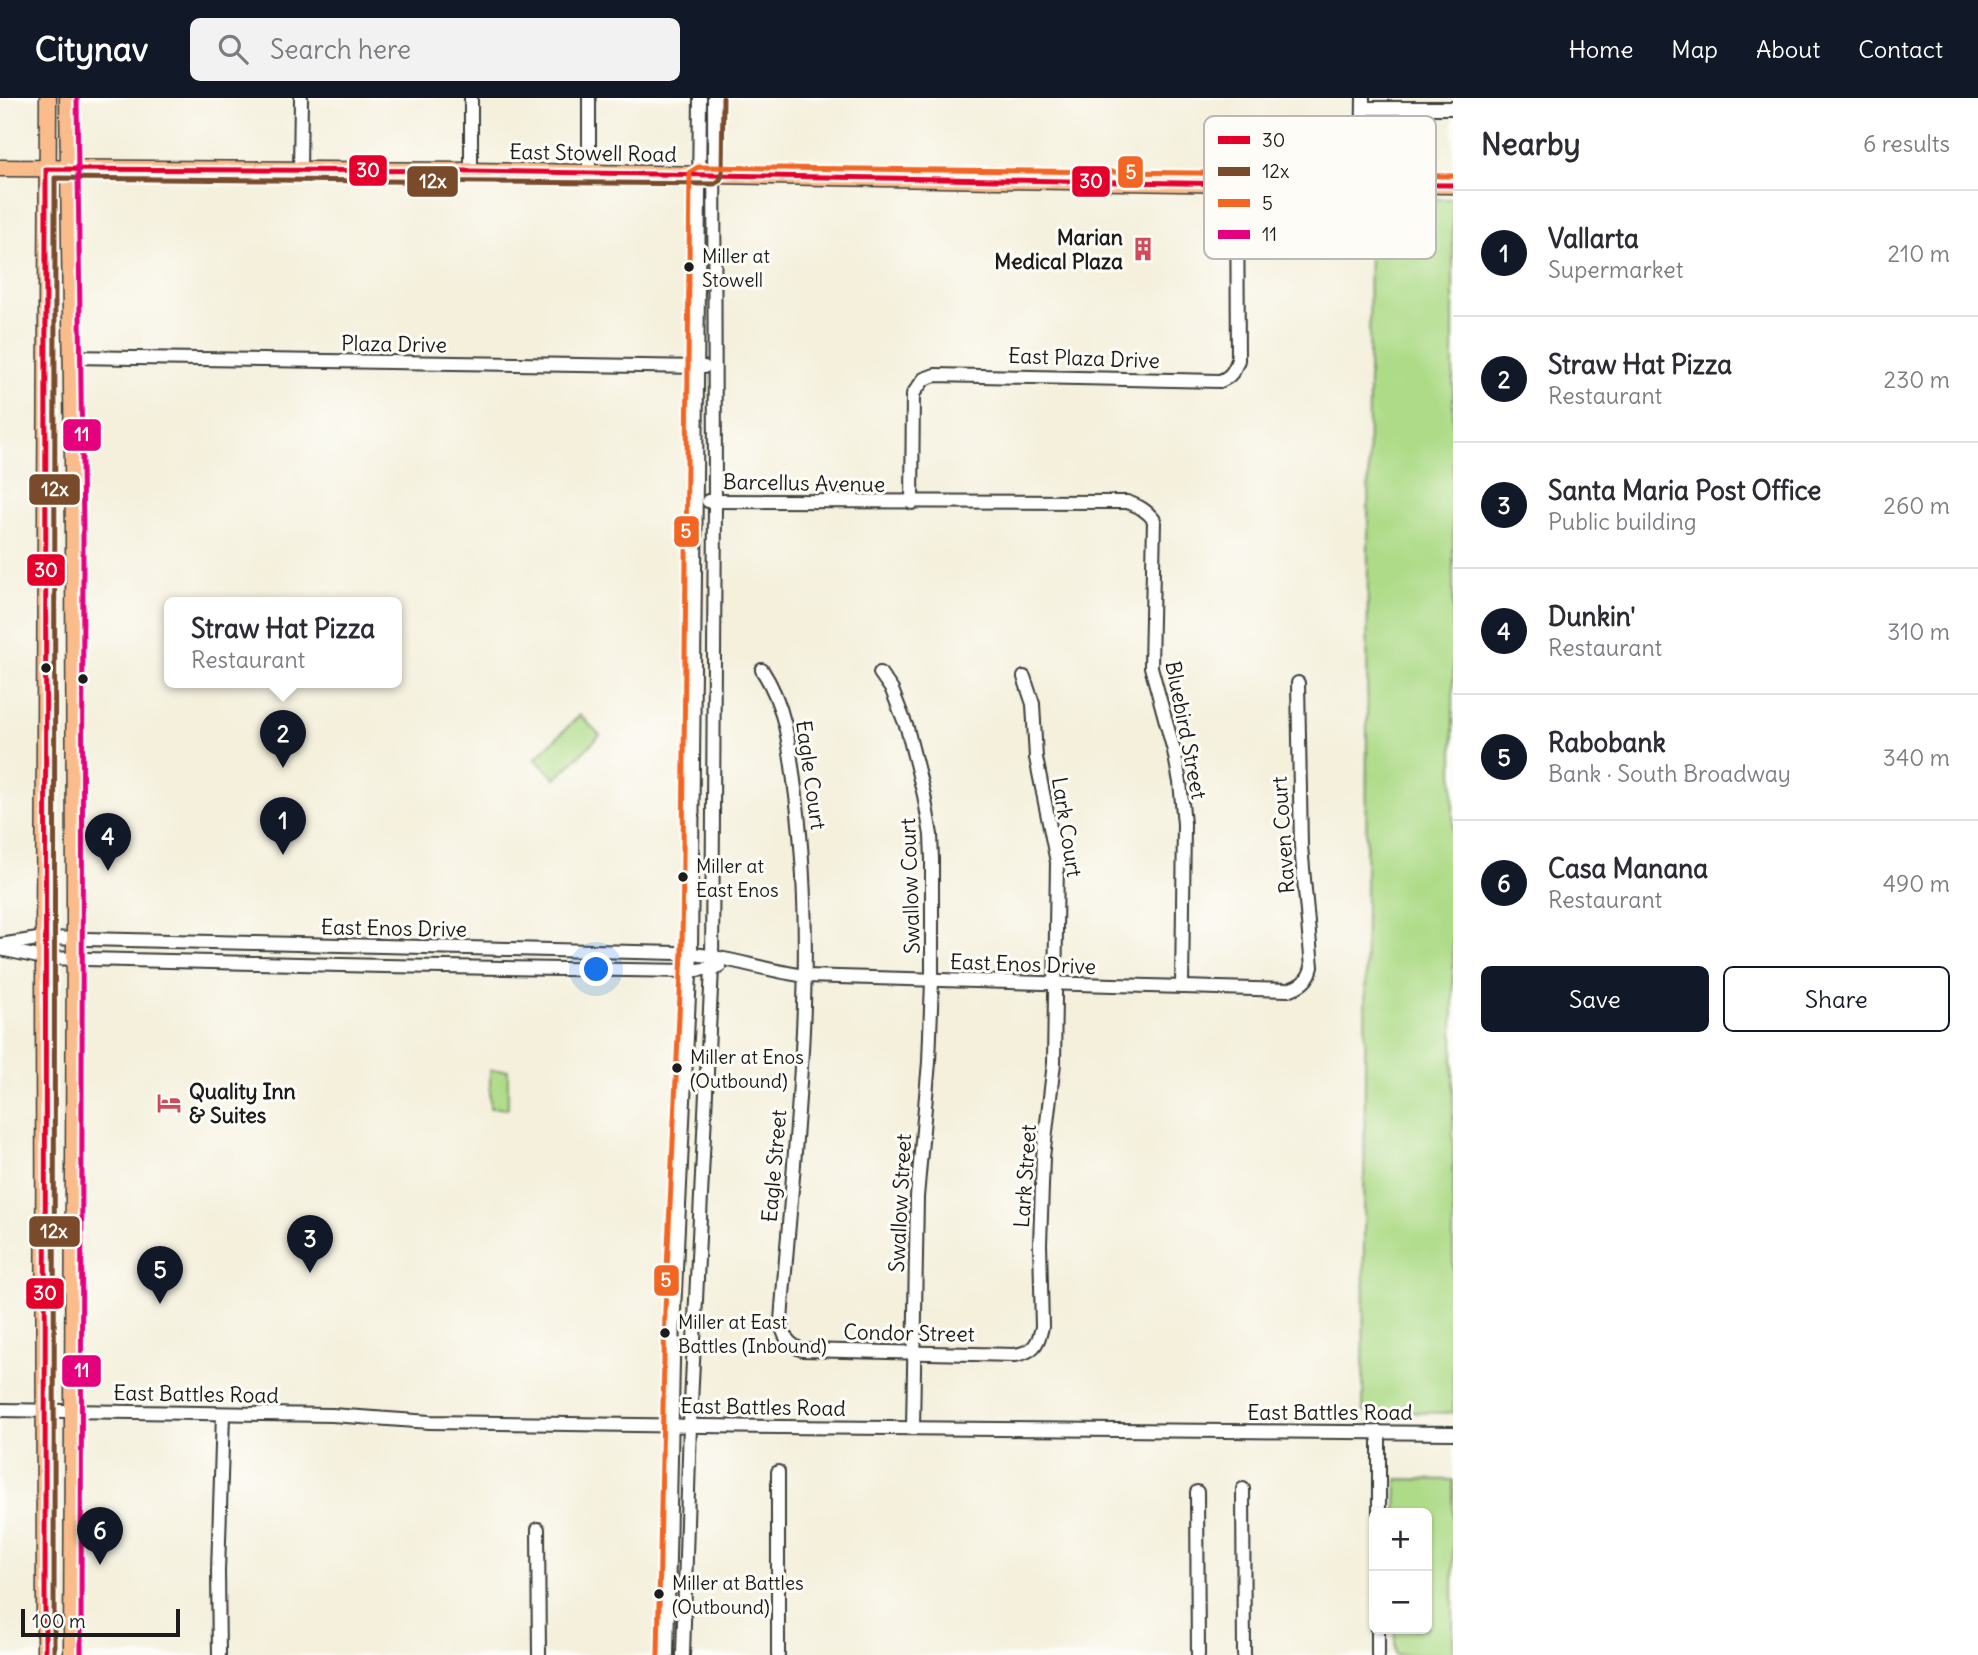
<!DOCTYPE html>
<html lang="en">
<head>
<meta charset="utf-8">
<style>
	:root { --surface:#fff; --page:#f2f2f3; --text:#2b2b33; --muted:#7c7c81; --line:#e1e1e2; --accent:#111827 }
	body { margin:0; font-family:Delius,sans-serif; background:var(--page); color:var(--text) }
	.controls { position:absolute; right:21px; bottom:21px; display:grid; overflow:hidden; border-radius:10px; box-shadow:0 2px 5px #0004 }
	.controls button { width:63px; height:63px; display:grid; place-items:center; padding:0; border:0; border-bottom:2px solid var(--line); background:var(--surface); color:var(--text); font:35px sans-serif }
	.scale { position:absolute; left:21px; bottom:18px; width:159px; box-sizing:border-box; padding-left:7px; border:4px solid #1c1c1c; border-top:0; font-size:19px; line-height:24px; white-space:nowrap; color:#1c1c1c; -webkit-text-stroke:5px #fdfcf7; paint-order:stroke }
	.you { position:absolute; left:597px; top:872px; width:24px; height:24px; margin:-18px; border:5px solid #fff; border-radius:50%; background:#1a73e8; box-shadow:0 0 0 10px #1a73e833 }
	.badge { display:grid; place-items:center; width:46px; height:46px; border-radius:50%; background:var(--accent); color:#fff; font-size:23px; font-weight:700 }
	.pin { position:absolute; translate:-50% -58px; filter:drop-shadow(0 2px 4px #0008) }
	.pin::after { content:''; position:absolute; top:37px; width:24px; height:21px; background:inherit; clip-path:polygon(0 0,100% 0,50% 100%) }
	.popup { position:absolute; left:164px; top:499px; width:238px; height:91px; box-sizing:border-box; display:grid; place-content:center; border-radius:10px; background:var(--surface); filter:drop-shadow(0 2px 5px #0005); font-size:23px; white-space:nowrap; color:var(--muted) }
	.popup b { font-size:26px; color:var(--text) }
	.popup::after { content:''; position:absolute; left:50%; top:100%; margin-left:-14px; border:14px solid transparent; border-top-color:var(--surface) }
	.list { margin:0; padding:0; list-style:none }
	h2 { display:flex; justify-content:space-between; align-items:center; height:91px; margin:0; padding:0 28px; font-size:30px }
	h2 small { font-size:23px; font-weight:400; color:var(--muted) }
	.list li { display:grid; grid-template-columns:46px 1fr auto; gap:21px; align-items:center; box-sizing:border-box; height:126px; padding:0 28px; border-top:2px solid var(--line) }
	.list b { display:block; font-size:26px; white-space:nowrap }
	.list p { margin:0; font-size:23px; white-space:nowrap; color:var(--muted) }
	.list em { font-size:23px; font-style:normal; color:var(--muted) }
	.actions { display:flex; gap:14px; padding:21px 28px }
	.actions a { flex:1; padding:16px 0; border:2px solid var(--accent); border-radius:10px; text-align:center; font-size:24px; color:var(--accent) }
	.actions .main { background:var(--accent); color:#fff }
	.icon { flex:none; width:38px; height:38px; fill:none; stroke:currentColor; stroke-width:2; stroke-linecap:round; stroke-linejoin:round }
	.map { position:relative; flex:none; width:1453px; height:1557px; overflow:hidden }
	header { display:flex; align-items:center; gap:42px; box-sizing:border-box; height:98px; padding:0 35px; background:var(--accent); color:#fff }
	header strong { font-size:33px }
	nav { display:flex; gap:38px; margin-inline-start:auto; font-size:24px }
	.search { width:490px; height:63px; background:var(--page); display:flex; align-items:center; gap:18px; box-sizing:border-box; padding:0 24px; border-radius:10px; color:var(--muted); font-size:26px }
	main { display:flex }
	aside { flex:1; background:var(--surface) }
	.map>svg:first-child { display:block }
</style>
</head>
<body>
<header>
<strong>Citynav</strong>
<div class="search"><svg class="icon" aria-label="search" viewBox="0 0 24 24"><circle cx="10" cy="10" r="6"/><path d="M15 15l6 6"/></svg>Search here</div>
<nav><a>Home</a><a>Map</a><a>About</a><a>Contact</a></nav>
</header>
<main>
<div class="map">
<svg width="1453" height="1557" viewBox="0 0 1453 1557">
	<rect width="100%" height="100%" fill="#fdfcf7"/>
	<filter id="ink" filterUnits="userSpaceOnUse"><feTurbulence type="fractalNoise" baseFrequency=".0143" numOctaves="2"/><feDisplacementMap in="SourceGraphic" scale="14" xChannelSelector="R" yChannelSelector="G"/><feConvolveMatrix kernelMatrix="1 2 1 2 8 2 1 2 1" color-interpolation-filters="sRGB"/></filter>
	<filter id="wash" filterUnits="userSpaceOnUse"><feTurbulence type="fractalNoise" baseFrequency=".00686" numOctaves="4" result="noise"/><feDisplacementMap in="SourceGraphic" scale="28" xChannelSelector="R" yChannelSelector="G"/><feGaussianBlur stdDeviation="1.57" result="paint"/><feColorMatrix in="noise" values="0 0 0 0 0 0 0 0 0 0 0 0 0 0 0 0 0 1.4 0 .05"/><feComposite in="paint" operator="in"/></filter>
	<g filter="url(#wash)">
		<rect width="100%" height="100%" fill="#f4f0dc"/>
		<!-- green -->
		<g fill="#aedb88" stroke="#657c52" stroke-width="2">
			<path d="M1370 100 1453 101V1315L1363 1314Z"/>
			<path d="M580 617 600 637 556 681 535 661Z"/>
			<rect x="490" y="972" width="18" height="38"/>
			<path d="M1397 1381 1453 1382V1557H1395V1531H1427V1415H1396Z"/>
		</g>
	</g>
	<g filter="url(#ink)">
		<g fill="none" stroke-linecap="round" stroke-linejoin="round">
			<!-- minor casing -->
			<g stroke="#3c3c39" stroke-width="16">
				<g id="minor">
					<path d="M471 0V73"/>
					<path d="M1363 10H1453"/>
					<path d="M300 73 301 0"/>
					<path d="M589 75V0"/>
					<path d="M1362 86 1363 0"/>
					<path d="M71 259 704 269"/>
					<path d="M708 403 1127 404C1139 408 1146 412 1154 422L1151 569 1174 653 1180 684 1184 726 1182 889"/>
					<path d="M912 405 913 296 924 281 935 277 1220 283C1231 279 1234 273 1238 262L1237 86"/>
					<path d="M762 572C787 610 790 654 796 698 818 874 794 1048 781 1223 783 1238 788 1246 802 1252L1015 1257C1033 1254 1038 1247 1042 1229L1040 1146 1043 1059 1054 965 1057 764 1036 660 1033 606 1024 579"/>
					<path d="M880 575 892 592 907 630 924 697 931 737 932 762V883L929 964 917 1099 913 1330"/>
					<path d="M0 847 44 840 677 855C720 856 762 872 805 878L1288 892C1301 888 1309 882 1312 869L1301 748 1298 585"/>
					<path d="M0 851 44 860 384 868 690 873 719 869"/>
					<path d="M0 1312 332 1317 430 1324 780 1329 1453 1335"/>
					<path d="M778 1374V1557"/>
					<path d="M1243 1391 1244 1557"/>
					<path d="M1197 1394 1198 1557"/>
					<path d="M1379 1415V1334"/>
					<path d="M538 1431 539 1557"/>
					<path d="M219 1557 218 1473 223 1316"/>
					<path d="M667 1557 674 1213 691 855 700 0"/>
					<path d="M683 1557 690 1326 712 870 715 403 714 0"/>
					<path d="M1378 1557V1531"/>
				</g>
			</g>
			<!-- major casing -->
			<g stroke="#3c3c39" stroke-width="19">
				<g id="major">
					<path d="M68 0 74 434 75 828 72 1557"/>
					<path d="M0 70 471 73 1237 86 1453 87"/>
					<path d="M45 1557 44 840 48 0"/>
				</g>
			</g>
			<!-- minor -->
			<use href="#minor" stroke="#fff" stroke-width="12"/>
			<!-- major -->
			<use href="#major" stroke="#fabc8b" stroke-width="16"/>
			<!-- bus-1 casing -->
			<g stroke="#fdfcf7" stroke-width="10">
				<path id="bus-1" d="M45 1557 46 71 471 73 1237 86 1453 87"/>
			</g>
			<!-- bus-2 casing -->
			<g stroke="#fdfcf7" stroke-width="10">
				<path id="bus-2" d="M54 1557 55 80 714 86 719 83 722 78 723 0"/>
			</g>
			<!-- bus-3 casing -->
			<g stroke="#fdfcf7" stroke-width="10">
				<path id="bus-3" d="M658 1557 665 1213 682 855 690 74 698 69 1453 78"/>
			</g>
			<!-- bus-4 casing -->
			<g stroke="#fdfcf7" stroke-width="10">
				<path id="bus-4" d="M77 0 83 434 81 1557"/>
			</g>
			<!-- bus-1 -->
			<use href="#bus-1" stroke="#e4002b" stroke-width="5"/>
			<!-- bus-2 -->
			<use href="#bus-2" stroke="#7a4b2a" stroke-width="5"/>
			<!-- bus-3 -->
			<use href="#bus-3" stroke="#f26522" stroke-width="5"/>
			<!-- bus-4 -->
			<use href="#bus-4" stroke="#e5007d" stroke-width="5"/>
		</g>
	</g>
	<!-- icons -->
	<defs>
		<g id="building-bare" transform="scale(1.89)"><path d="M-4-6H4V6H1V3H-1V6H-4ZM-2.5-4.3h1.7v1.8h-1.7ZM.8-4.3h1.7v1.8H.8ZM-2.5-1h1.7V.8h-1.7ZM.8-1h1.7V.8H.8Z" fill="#d1495b" stroke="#fdfcf7" stroke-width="2.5" paint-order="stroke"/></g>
		<g id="hotel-bare" transform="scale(1.89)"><path d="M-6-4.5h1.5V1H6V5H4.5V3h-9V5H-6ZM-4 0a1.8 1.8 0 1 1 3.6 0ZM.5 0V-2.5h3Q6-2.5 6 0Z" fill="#d1495b" stroke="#fdfcf7" stroke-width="2.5" paint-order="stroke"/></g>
	</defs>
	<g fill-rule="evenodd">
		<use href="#building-bare" x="1143" y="151"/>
		<use href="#hotel-bare" x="169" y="1005"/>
	</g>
	<!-- markers -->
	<g fill="#1c1c1c" stroke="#fdfcf7" stroke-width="2.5">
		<circle cx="689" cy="169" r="6"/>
		<circle cx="46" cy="570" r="6"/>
		<circle cx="83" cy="581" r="6"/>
		<circle cx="683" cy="779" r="6"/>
		<circle cx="677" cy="970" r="6"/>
		<circle cx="665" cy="1235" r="6"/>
		<circle cx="659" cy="1496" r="6"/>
	</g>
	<g text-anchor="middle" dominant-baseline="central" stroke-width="6" stroke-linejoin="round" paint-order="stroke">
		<!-- bus labels -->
		<g font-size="19" fill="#1c1c1c" stroke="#fdfcf7" text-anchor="start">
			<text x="702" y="158">Miller at<tspan x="702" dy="24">Stowell</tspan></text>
			<text x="696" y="768">Miller at<tspan x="696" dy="24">East Enos</tspan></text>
			<text x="690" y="959">Miller at Enos<tspan x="690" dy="24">(Outbound)</tspan></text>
			<text x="678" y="1224">Miller at East<tspan x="678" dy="24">Battles (Inbound)</tspan></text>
			<text x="672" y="1485">Miller at Battles<tspan x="672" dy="24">(Outbound)</tspan></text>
		</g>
		<!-- street labels -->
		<g font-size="21" fill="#1c1c1c" stroke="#fdfcf7">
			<text transform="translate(593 55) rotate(1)">East Stowell Road</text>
			<text transform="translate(394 246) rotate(1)">Plaza Drive</text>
			<text transform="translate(1084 260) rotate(2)">East Plaza Drive</text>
			<text transform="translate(804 385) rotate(1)">Barcellus Avenue</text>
			<text transform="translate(1186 632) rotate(79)">Bluebird Street</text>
			<text transform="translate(811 677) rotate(82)">Eagle Court</text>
			<text transform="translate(1067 729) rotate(81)">Lark Court</text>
			<text transform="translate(1283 737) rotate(-94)">Raven Court</text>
			<text transform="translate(910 788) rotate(-92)">Swallow Court</text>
			<text transform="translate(394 830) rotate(1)">East Enos Drive</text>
			<text transform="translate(1023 866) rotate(2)">East Enos Drive</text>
			<text transform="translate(774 1068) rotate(-85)">Eagle Street</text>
			<text transform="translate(1025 1078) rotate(-86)">Lark Street</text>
			<text transform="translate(900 1105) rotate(-87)">Swallow Street</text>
			<text transform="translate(909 1235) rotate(1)">Condor Street</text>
			<text transform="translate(196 1296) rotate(1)">East Battles Road</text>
			<text transform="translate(763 1309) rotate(1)">East Battles Road</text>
			<text x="1330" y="1314">East Battles Road</text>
		</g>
		<!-- poi labels -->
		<g font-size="21" font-weight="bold" fill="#1c1c1c" stroke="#fdfcf7" text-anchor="end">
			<text x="1123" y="139">Marian<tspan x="1123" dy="24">Medical Plaza</tspan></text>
			<text x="189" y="993" text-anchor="start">Quality Inn<tspan x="189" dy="24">&amp; Suites</tspan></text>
		</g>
	</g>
	<!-- legend -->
	<rect x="1204" y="18" width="232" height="143" rx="10" fill="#fdfcf7" stroke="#bab9b5" stroke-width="2"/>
	<rect x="1218" y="38" width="32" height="8" fill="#e4002b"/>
	<rect x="1218" y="69" width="32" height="9" fill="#7a4b2a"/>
	<rect x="1218" y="101" width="32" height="8" fill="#f26522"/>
	<rect x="1218" y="132" width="32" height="9" fill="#e5007d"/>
	<g font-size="19" fill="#1c1c1c">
		<text x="1262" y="49">30</text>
		<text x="1262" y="80">12x</text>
		<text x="1262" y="112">5</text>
		<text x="1262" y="143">11</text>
	</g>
	<g stroke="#fdfcf7" stroke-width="2.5">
		<rect x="348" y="56" width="40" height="33" rx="7" fill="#e4002b"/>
		<rect x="1117" y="57" width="27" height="34" rx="7" fill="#f26522"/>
		<rect x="406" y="67" width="53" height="33" rx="7" fill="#7a4b2a"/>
		<rect x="1071" y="67" width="40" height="33" rx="7" fill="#e4002b"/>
		<rect x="62" y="320" width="40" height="34" rx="7" fill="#e5007d"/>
		<rect x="28" y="375" width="53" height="33" rx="7" fill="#7a4b2a"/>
		<rect x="673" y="417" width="27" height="33" rx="7" fill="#f26522"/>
		<rect x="26" y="455" width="40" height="34" rx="7" fill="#e4002b"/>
		<rect x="28" y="1117" width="53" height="33" rx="7" fill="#7a4b2a"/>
		<rect x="653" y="1166" width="27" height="33" rx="7" fill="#f26522"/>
		<rect x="25" y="1179" width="40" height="33" rx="7" fill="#e4002b"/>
		<rect x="61" y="1256" width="41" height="34" rx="7" fill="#e5007d"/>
	</g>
	<g font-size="19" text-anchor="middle" font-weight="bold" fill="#fff">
		<text x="368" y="79">30</text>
		<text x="1131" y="81">5</text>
		<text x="433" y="90">12x</text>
		<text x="1091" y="90">30</text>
		<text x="82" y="343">11</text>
		<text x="55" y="398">12x</text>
		<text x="686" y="440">5</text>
		<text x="46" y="479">30</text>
		<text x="54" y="1140">12x</text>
		<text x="666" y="1189">5</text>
		<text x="45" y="1202">30</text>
		<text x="82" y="1279">11</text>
	</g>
</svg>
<div class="controls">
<button>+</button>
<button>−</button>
</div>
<div class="scale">100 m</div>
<div class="you"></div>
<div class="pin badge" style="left:283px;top:757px">1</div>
<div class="pin badge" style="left:283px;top:670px">2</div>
<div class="popup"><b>Straw Hat Pizza</b>Restaurant</div>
<div class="pin badge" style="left:310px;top:1175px">3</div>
<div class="pin badge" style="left:108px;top:773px">4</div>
<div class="pin badge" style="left:160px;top:1206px">5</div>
<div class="pin badge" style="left:100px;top:1467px">6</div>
</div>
<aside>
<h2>Nearby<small>6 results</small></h2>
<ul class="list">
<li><span class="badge">1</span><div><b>Vallarta</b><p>Supermarket</p></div><em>210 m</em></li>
<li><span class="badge">2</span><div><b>Straw Hat Pizza</b><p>Restaurant</p></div><em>230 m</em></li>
<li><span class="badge">3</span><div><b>Santa Maria Post Office</b><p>Public building</p></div><em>260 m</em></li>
<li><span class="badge">4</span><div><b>Dunkin'</b><p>Restaurant</p></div><em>310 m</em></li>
<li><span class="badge">5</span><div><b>Rabobank</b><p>Bank · South Broadway</p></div><em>340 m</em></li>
<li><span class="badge">6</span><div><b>Casa Manana</b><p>Restaurant</p></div><em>490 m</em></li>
</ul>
<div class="actions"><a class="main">Save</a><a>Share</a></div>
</aside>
</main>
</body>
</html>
